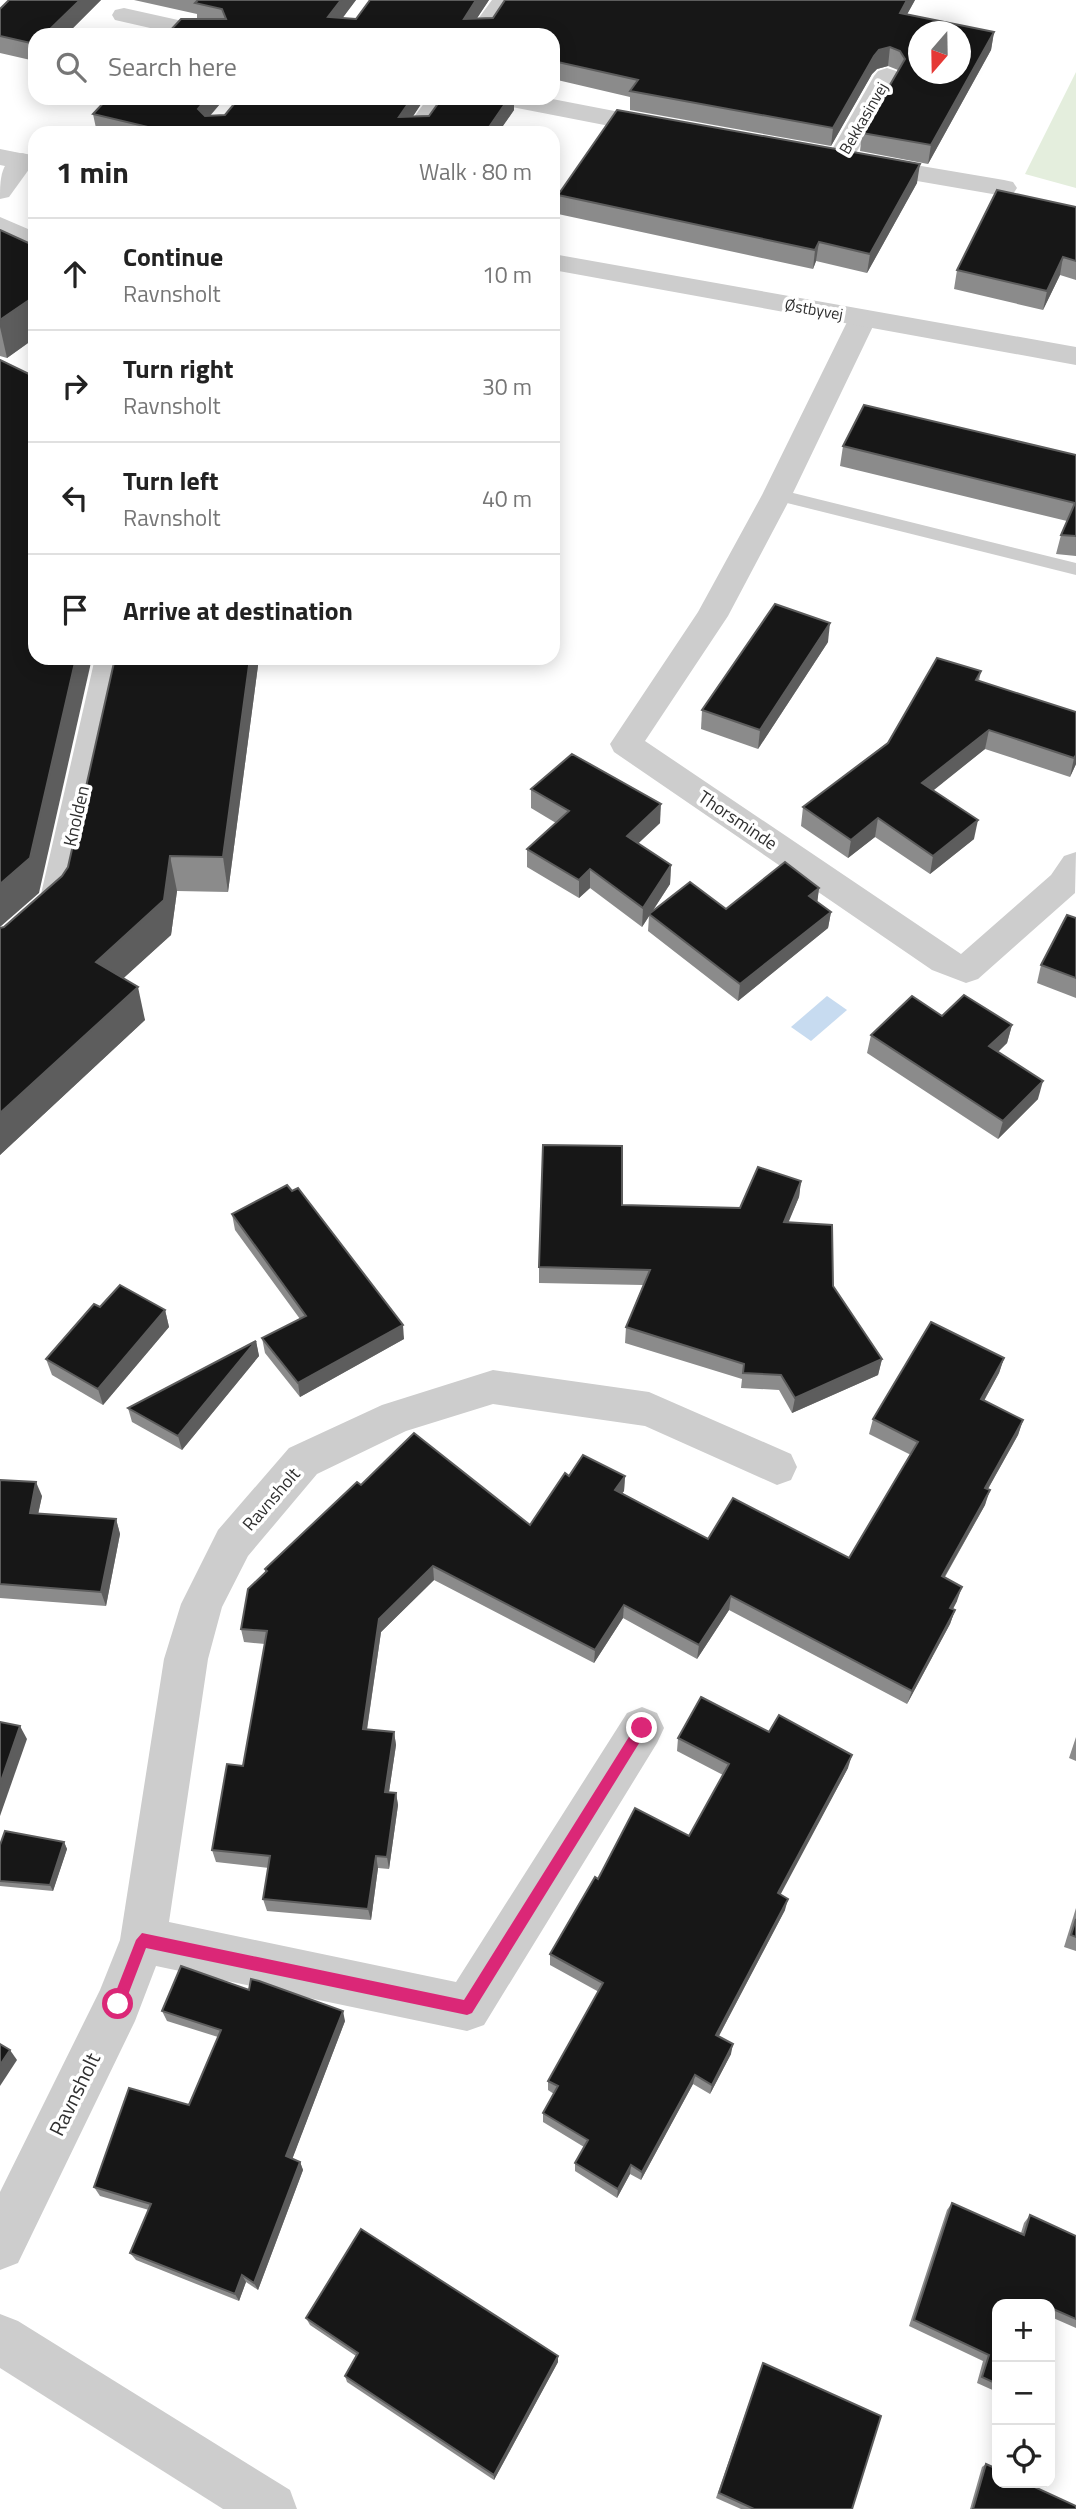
<!DOCTYPE html>
<html lang="en">
<head>
<meta charset="utf-8">
<style>
	:root { --surface:#fff; --page:#f2f2f2; --text:#222; --muted:#767676; --line:#e0e0e0 }
	body { margin:0; font-family:"Titillium Web",sans-serif; background:var(--page); color:var(--text) }
	.controls { position:absolute; right:21px; bottom:21px; display:grid; overflow:hidden; border-radius:14px; box-shadow:0 4px 18px #0003 }
	.controls button { width:63px; height:63px; display:grid; place-items:center; padding:0; border:0; border-bottom:2px solid var(--line); background:var(--surface); color:var(--text); font:35px sans-serif }
	.compass { position:absolute; left:908px; top:21px; width:63px; height:63px; border-radius:50%; background:var(--surface); box-shadow:0 4px 18px #0003; rotate:200deg }
	.stop { position:absolute; width:21px; height:21px; margin:-16px; border:5px solid #db2777; border-radius:50%; background:#fff }
	.stop.end { background:#db2777; border-color:#fff; box-shadow:0 2px 7px #0008 }
	.list { margin:0; padding:0; list-style:none }
	h2 { display:flex; justify-content:space-between; align-items:center; height:91px; margin:0; padding:0 28px; font-size:30px }
	h2 small { font-size:23px; font-weight:400; color:var(--muted) }
	.list li { display:grid; grid-template-columns:46px 1fr auto; gap:21px; align-items:center; box-sizing:border-box; height:112px; padding:0 28px; border-top:2px solid var(--line) }
	.list b { display:block; font-size:26px; white-space:nowrap }
	.list p { margin:0; font-size:23px; white-space:nowrap; color:var(--muted) }
	.list em { font-size:23px; font-style:normal; color:var(--muted) }
	.icon { flex:none; width:38px; height:38px; fill:none; stroke:currentColor; stroke-width:2; stroke-linecap:round; stroke-linejoin:round }
	.map { position:relative; flex:none; width:1076px; height:2509px; overflow:hidden }
	.search { position:absolute; background:var(--surface); box-shadow:0 4px 18px #0003; left:28px; top:28px; width:532px; height:77px; display:flex; align-items:center; gap:18px; box-sizing:border-box; padding:0 24px; border-radius:21px; color:var(--muted); font-size:26px }
	.panel { position:absolute; background:var(--surface); box-shadow:0 4px 18px #0003; left:28px; top:126px; width:532px; height:539px; border-radius:21px }
	.map>svg:first-child { display:block }
</style>
</head>
<body>
<div class="map">
<svg width="1076" height="2509" viewBox="0 0 1076 2509">
	<rect width="100%" height="100%" fill="#fff"/>
	<!-- green -->
	<path fill="#e4eedd" d="M1076 72V188L1025 174Z"/>
	<!-- water -->
	<path fill="#c7dbf0" d="M827 996 847 1010 811 1041 791 1027Z"/>
	<g fill="none" stroke-linecap="round" stroke-linejoin="round">
		<!-- service -->
		<path fill="#cdcdcd" fill-rule="evenodd" d="M777 489 1076 563V575L771 499 768 495 771 491Z"/>
		<!-- minor -->
		<g fill="#cdcdcd" fill-rule="evenodd">
			<path d="M492 0H517L491 35H466Z"/>
			<path d="M124 8 223 30 226 35H181L115 20 112 15 115 10Z"/>
			<path d="M887 68 896 71 900 76 852 160 848 166H830L826 160 874 76 878 71Z"/>
			<path d="M428 98H454L428 133H402Z"/>
			<path d="M494 98H547L661 120 670 123 674 128 670 133 661 136 507 106 498 103Z"/>
			<path d="M22 153 31 155 35 161 9 197 0 199C0 180 0 159 22 153Z"/>
			<path d="M868 157 1004 180 1013 182 1017 188 1013 194 1004 196 859 171 855 165 859 159Z"/>
			<path d="M0 217 35 232V250L0 235Z"/>
			<path d="M863 310 873 312 877 318 792 495 728 616 645 741 961 954 1051 875 1064 856 1076 852 1075 893 978 979 966 983 932 970 614 752 610 744 698 612 762 495 849 318 853 312Z"/>
			<path d="M95 658H127L74 900 69 909 12 959 0 963V930L41 894Z"/>
			<path d="M493 1370 649 1392 791 1454 797 1467 791 1480 777 1485 645 1426 493 1404 406 1431 317 1474 248 1556 222 1607 208 1659 169 1922 456 1982 627 1713 642 1707 657 1713 664 1728 657 1743 484 2025 467 2031 156 1966 135 2021 18 2263 0 2270V2192L100 1990 120 1940 164 1659 181 1604 218 1530 289 1448 382 1405Z"/>
			<path d="M0 2314 18 2321 290 2490 297 2509H223L0 2368Z"/>
		</g>
		<!-- tertiary -->
		<g fill="#cdcdcd" fill-rule="evenodd">
			<path d="M0 149 35 156V172L0 165Z"/>
			<path d="M553 254 1076 347V365L553 270Z"/>
		</g>
	</g>
	<!-- wall -->
	<g fill="#8b8b8b">
		<path d="M9 0H101L66 35H35V61L0 53V9Z"/>
		<path d="M134 0H356L342 18 356 19 370 0H489L477 18 915 0 907 14 994 32 991 50 928 164 860 151 862 133 898 70 888 66 877 69 872 74 831 146 630 110V97L553 79V35L197 19V14Z"/>
		<path d="M225 98 210 116 225 115 239 98H425L413 116 514 110 498 133H97L93 114Z"/>
		<path d="M917 183 867 273 816 261 813 269 558 214V195Z"/>
		<path d="M1076 207V280L1060 275 1043 310 954 289 957 270Z"/>
		<path d="M0 230 35 246V338L7 358 0 356Z"/>
		<path d="M843 446 1076 455V556L1056 554 1061 535 1067 521 840 466Z"/>
		<path d="M828 642 758 749 701 729 702 710Z"/>
		<path d="M259 658 228 892 177 891 171 935 123 978 145 1020 0 1155V928L4 927 62 876Z"/>
		<path d="M981 671 979 681 1076 712V764L1070 777 985 749 933 790 974 839 930 874 875 837 848 858 801 826 803 807Z"/>
		<path d="M531 789 660 823 638 843 671 865 670 884 652 912 726 909 819 888 817 902 831 912 828 928 738 1001 648 931 649 916 642 927 590 888 579 898 527 867V849L556 823 531 808Z"/>
		<path d="M1076 918V998L1037 983 1041 965Z"/>
		<path d="M942 1016 1012 1025 1007 1043 998 1052 1038 1099 998 1139 867 1053 871 1035Z"/>
		<path d="M801 1181 799 1197 788 1222 882 1359 878 1375 792 1413 779 1390 741 1388 742 1379 625 1343 626 1327 643 1285 539 1283V1267L622 1205 740 1208Z"/>
		<path d="M232 1214 404 1339 300 1397 265 1353 262 1338 300 1319 235 1230Z"/>
		<path d="M100 1307 165 1310 169 1327 103 1405 52 1375 46 1359Z"/>
		<path d="M256 1341 259 1356 182 1450 132 1422 128 1408Z"/>
		<path d="M1004 1358 999 1373 984 1401 1023 1420 1018 1435 988 1489 985 1505 945 1577 957 1601 953 1609 955 1610 950 1624 907 1704 729 1610 697 1659 623 1618 594 1663 434 1580 381 1632 367 1730 394 1732 396 1745 389 1792 396 1793 398 1805 389 1869 378 1868 371 1920 267 1911 263 1899 269 1868 216 1862 212 1850 243 1766 265 1644 244 1642 241 1629 265 1572V1569L361 1485 530 1525 569 1476H625L624 1491 622 1493 708 1539 849 1558 911 1455 869 1434 873 1419Z"/>
		<path d="M0 1480 42 1496 38 1514 116 1519 120 1534 106 1606 0 1598Z"/>
		<path d="M769 1732 848 1768 780 1894 785 1910 719 2036 731 2054 710 2094 693 2084 641 2180 630 2174 617 2198 575 2171V2163L584 2147 543 2122V2113L554 2094 548 2090V2081L599 1992 550 1965V1954L598 1879 689 1836 723 1775 677 1751 678 1738Z"/>
		<path d="M1076 1737V1761L1069 1758Z"/>
		<path d="M64 1842 67 1849 53 1891 0 1886V1845Z"/>
		<path d="M1076 1908V1951L1064 1947Z"/>
		<path d="M249 1990 345 2021 292 2159 300 2162 303 2170 258 2290 246 2282 239 2301 136 2260 130 2253 149 2210 100 2196 94 2187 189 2105 218 2037 167 2021 162 2011Z"/>
		<path d="M952 2203 1021 2233 1024 2223 1030 2215 1076 2236V2328L1051 2317 997 2304V2392L977 2383 983 2361 909 2326 947 2210Z"/>
		<path d="M306 2318 558 2356V2362L494 2480 347 2382 345 2376 356 2356 310 2325Z"/>
		<path d="M763 2363 852 2509H741L716 2498Z"/>
		<path d="M986 2464 1076 2509H970L982 2467Z"/>
	</g>
	<!-- shaded-wall -->
	<g fill="#5d5d5d">
		<path d="M80 0H101L66 35H44Z"/>
		<path d="M341 0H356L330 35 328 17Z"/>
		<path d="M476 0H489L466 35 464 19Z"/>
		<path d="M907 0H915L898 31 900 13Z"/>
		<path d="M994 32 991 50 928 164 931 145Z"/>
		<path d="M890 47 888 66 877 69 872 74 831 146 833 128 874 56 879 50Z"/>
		<path d="M207 98H225L200 127 198 109Z"/>
		<path d="M412 98H425L402 133 399 117Z"/>
		<path d="M509 98H514V110L498 133H485Z"/>
		<path d="M920 164 917 183 867 273 870 254Z"/>
		<path d="M819 242 816 261 813 269 815 250Z"/>
		<path d="M1063 257 1060 275 1043 310 1047 291Z"/>
		<path d="M35 296V338L7 358 0 327V320Z"/>
		<path d="M830 623 828 642 758 749 760 730Z"/>
		<path d="M76 658H92L39 893 0 927V884Z"/>
		<path d="M250 658H259L228 892 223 857Z"/>
		<path d="M989 730 985 749 919 802 922 783Z"/>
		<path d="M1076 755V764L1070 777 1074 758Z"/>
		<path d="M661 804 660 823 626 855 627 836Z"/>
		<path d="M878 818 875 837 848 858 851 840Z"/>
		<path d="M978 820 974 839 930 874 933 856Z"/>
		<path d="M170 856 177 891 171 935 104 996 96 962Z"/>
		<path d="M671 865 670 884 642 927 643 908Z"/>
		<path d="M590 869V888L579 898V880Z"/>
		<path d="M819 888 817 905 809 896Z"/>
		<path d="M831 912 828 928 738 1001 740 984Z"/>
		<path d="M138 987 145 1020 0 1155V1113Z"/>
		<path d="M1012 1025 1007 1043 985 1064 989 1046Z"/>
		<path d="M1043 1081 1038 1099 998 1139 1003 1121Z"/>
		<path d="M801 1181 799 1197 782 1238 784 1222Z"/>
		<path d="M165 1310 169 1327 103 1405 98 1389Z"/>
		<path d="M403 1325 404 1339 300 1397 298 1383Z"/>
		<path d="M256 1341 259 1356 182 1450 178 1436Z"/>
		<path d="M1004 1358 999 1373 976 1415 981 1399Z"/>
		<path d="M882 1359 878 1375 792 1413 795 1398Z"/>
		<path d="M1023 1420 1018 1435 980 1503 985 1488Z"/>
		<path d="M625 1476 624 1491 614 1504 615 1490Z"/>
		<path d="M36 1482 42 1496 35 1528 30 1513Z"/>
		<path d="M990 1490 985 1505 937 1590 942 1576Z"/>
		<path d="M116 1519 120 1534 106 1606 101 1592Z"/>
		<path d="M433 1566 434 1580 381 1632 365 1742 363 1729 379 1619Z"/>
		<path d="M962 1587 957 1601 946 1622 950 1608Z"/>
		<path d="M731 1596 729 1610 697 1659 699 1645Z"/>
		<path d="M624 1605 623 1618 594 1663 595 1650Z"/>
		<path d="M955 1610 950 1624 907 1704 912 1691Z"/>
		<path d="M20 1726 27 1739 0 1816V1784Z"/>
		<path d="M394 1732 396 1745 387 1805 385 1792Z"/>
		<path d="M852 1755 848 1768 775 1905 778 1893Z"/>
		<path d="M396 1793 398 1805 389 1869 387 1857Z"/>
		<path d="M64 1842 67 1849 53 1891 50 1885Z"/>
		<path d="M376 1856 378 1868 371 1920 368 1909Z"/>
		<path d="M788 1899 785 1910 714 2045 716 2035Z"/>
		<path d="M343 2011 345 2021 290 2165 286 2156Z"/>
		<path d="M733 2044 731 2054 710 2094 712 2085Z"/>
		<path d="M10 2050 17 2060 0 2086V2065Z"/>
		<path d="M695 2075 693 2084 641 2180 642 2172Z"/>
		<path d="M300 2162 303 2170 258 2290 254 2283Z"/>
		<path d="M631 2165 630 2174 617 2198 618 2189Z"/>
		<path d="M242 2275 246 2282 239 2301 235 2294Z"/>
		<path d="M558 2356V2362L494 2480V2475Z"/>
	</g>
	<!-- building -->
	<g fill="#171717" stroke="#5d5d5d" stroke-width="2" fill-rule="evenodd">
		<path d="M9 0H80L44 35H35V44L0 36V9Z"/>
		<path d="M198 0H341L328 17 356 19 370 0H476L464 19 493 18 505 0H907L900 13 994 32 931 145 862 133 905 59 900 51 890 47 879 50 874 56 833 128 630 91 638 80 553 61V35H166L181 19H226L222 9 195 3ZM919 32H961V74H919Z"/>
		<path d="M108 98H207L198 109 205 116 225 115 239 98H412L399 117 429 116 442 98H509L485 133H216L212 132 211 133H173L93 114Z"/>
		<path d="M617 110 920 164 870 254 819 242 815 250 558 195Z"/>
		<path d="M997 190 1076 207V261L1063 257 1047 291 957 270Z"/>
		<path d="M0 230 35 246V296L0 320Z"/>
		<path d="M0 360 35 377V658H76L30 858 0 884Z"/>
		<path d="M864 405 1076 455V536L1061 535 1075 503 843 446Z"/>
		<path d="M775 604 830 623 760 730 702 710Z"/>
		<path d="M115 658H250L223 857 170 856 164 900 96 962 138 987 0 1113V928L4 927 62 876 68 867Z"/>
		<path d="M937 658 981 671 976 680 1076 712V755L1074 758 989 730 922 783 978 820 933 856 878 818 851 840 803 807 888 743Z"/>
		<path d="M572 754 661 804 627 836 671 865 643 908 590 869 579 880 527 849 569 811 531 789Z"/>
		<path d="M785 862 819 888 809 896 831 912 740 984 649 914 690 882 726 909Z"/>
		<path d="M1067 915 1076 918V978L1041 965Z"/>
		<path d="M964 995 1012 1025 989 1046 1043 1081 1003 1121 871 1035 912 996 942 1016Z"/>
		<path d="M543 1145 622 1146V1205L740 1208 758 1167 801 1181 784 1222 832 1225 833 1286 882 1359 795 1398 781 1375 743 1373 744 1364 626 1327 650 1270 539 1267Z"/>
		<path d="M287 1185 292 1191 298 1188 403 1325 298 1383 262 1338 306 1316 232 1214Z"/>
		<path d="M120 1285 165 1310 98 1389 46 1359 94 1304 100 1307Z"/>
		<path d="M931 1322 1004 1358 981 1399 1023 1420 985 1488 990 1490 942 1576 962 1587 950 1608 955 1610 912 1691 731 1596 699 1645 624 1605 595 1650 433 1566 379 1619 363 1729 394 1732 385 1792 396 1793 387 1857 376 1856 368 1909 263 1899 270 1856 212 1850 227 1764 243 1766 267 1631 241 1629 248 1589 267 1571 265 1569 357 1482 361 1485 414 1433 530 1525 565 1473 569 1476 583 1455 625 1476 615 1490 708 1539 733 1498 849 1558 918 1442 873 1419Z"/>
		<path d="M256 1341 178 1436 128 1408Z"/>
		<path d="M0 1480 36 1482 30 1513 116 1519 101 1592 0 1584Z"/>
		<path d="M701 1697 769 1732 779 1715 852 1755 778 1893 788 1899 716 2035 733 2044 712 2085 695 2075 642 2172 631 2165 618 2189 575 2163 588 2140 543 2113 558 2086 548 2081 603 1983 550 1954 595 1877 598 1879 635 1808 689 1836 729 1764 678 1738Z"/>
		<path d="M0 1722 20 1726 0 1784Z"/>
		<path d="M5 1831 64 1842 50 1885 0 1881V1845Z"/>
		<path d="M1076 1919V1937L1071 1935Z"/>
		<path d="M181 1966 249 1990 251 1979 259 1981 343 2011 286 2156 300 2162 254 2283 242 2275 235 2294 130 2253 151 2204 94 2187 129 2088 189 2105 221 2030 162 2011Z"/>
		<path d="M0 2044 10 2050 0 2065Z"/>
		<path d="M952 2203 1024 2235 1030 2215 1076 2236V2319L1053 2309 1050 2321V2304H997V2384L982 2377 989 2355 914 2320Z"/>
		<path d="M361 2229 558 2356 494 2475 345 2376 358 2353 306 2318Z"/>
		<path d="M763 2363 881 2416 852 2509H754L719 2493Z"/>
		<path d="M986 2464 997 2469V2483H1026L1076 2506V2509H973Z"/>
	</g>
	<!-- route -->
	<path fill="#db2777" d="M642 1722 646 1724V1732L472 2013 467 2015 146 1948 123 2008H113L111 2004 136 1940 142 1933 464 2000 637 1724Z"/>
	<g text-anchor="middle" dominant-baseline="central" stroke-width="7" stroke-linejoin="round" paint-order="stroke">
		<!-- far-street labels -->
		<g font-size="16" fill="#303030" stroke="#fff">
			<text transform="translate(863 118) rotate(-60)">Bekkasinvej</text>
			<text transform="translate(814 309) rotate(10)">Østbyvej</text>
		</g>
		<!-- street labels -->
		<g font-size="18" fill="#303030" stroke="#fff">
			<text transform="translate(76 816) rotate(-77)">Knolden</text>
			<text transform="translate(738 820) rotate(34)">Thorsminde</text>
			<text transform="translate(271 1499) rotate(-49)">Ravnsholt</text>
		</g>
		<!-- near-street labels -->
		<g font-size="21" fill="#303030" stroke="#fff">
			<text transform="translate(74 2094) rotate(-64)">Ravnsholt</text>
		</g>
	</g>
</svg>
<div class="controls">
<button>+</button>
<button>−</button>
<button><svg class="icon" aria-label="locate" viewBox="0 0 24 24"><circle cx="12" cy="12" r="6"/><path d="M12 2v4M12 18v4M2 12h4M18 12h4"/></svg></button>
</div>
<svg class="compass" viewBox="-18 -18 36 36"><path d="M0-13l5 13h-10z" fill="#e53935"/><path d="M0 13l5-13h-10z" fill="#767676"/></svg>
<div class="stop" style="left:118px;top:2004px"></div>
<div class="stop end" style="left:642px;top:1728px"></div>
<div class="search"><svg class="icon" aria-label="search" viewBox="0 0 24 24"><circle cx="10" cy="10" r="6"/><path d="M15 15l6 6"/></svg>Search here</div>
<section class="panel">
<h2>1 min<small>Walk · 80 m</small></h2>
<ul class="list">
<li><svg class="icon" aria-label="ahead" viewBox="0 0 24 24"><path d="M12 20V5M6 11l6-6 6 6"/></svg><div><b>Continue</b><p>Ravnsholt</p></div><em>10 m</em></li>
<li><svg class="icon" aria-label="right" viewBox="0 0 24 24"><path d="M7 20v-9h11M14 6l5 5-5 5"/></svg><div><b>Turn right</b><p>Ravnsholt</p></div><em>30 m</em></li>
<li><svg class="icon" aria-label="left" viewBox="0 0 24 24"><path d="M17 20v-9H6M10 6l-5 5 5 5"/></svg><div><b>Turn left</b><p>Ravnsholt</p></div><em>40 m</em></li>
<li><svg class="icon" aria-label="arrive" viewBox="0 0 24 24"><path d="M6 21V4h12l-3 4 3 4H6"/></svg><div><b>Arrive at destination</b></div></li>
</ul>
</section>
</div>
</body>
</html>
